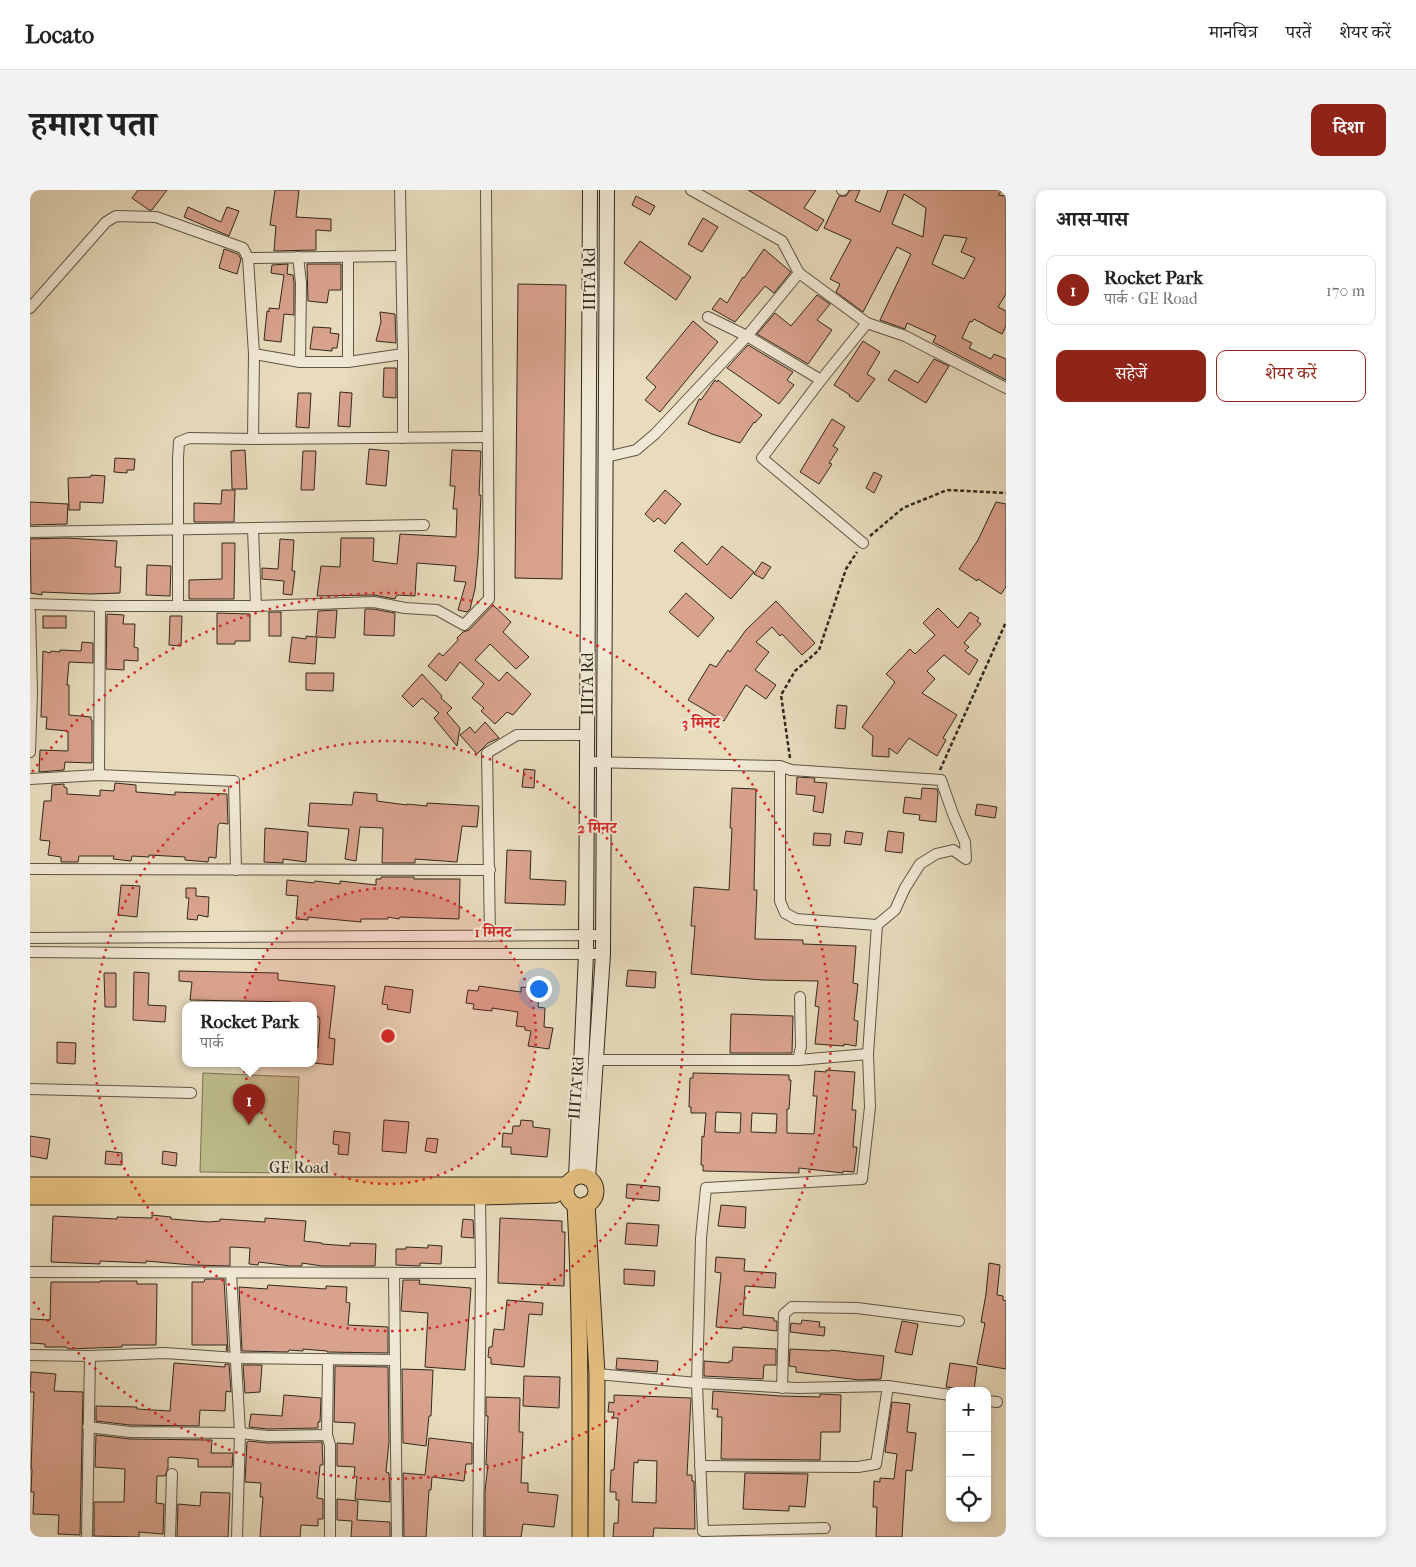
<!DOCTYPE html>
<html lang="hi">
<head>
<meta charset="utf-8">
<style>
	:root { --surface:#fff; --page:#f2f2f2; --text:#222; --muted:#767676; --line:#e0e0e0; --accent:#8f2418 }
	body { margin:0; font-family:"IM FELL French Canon","Noto Serif Devanagari",serif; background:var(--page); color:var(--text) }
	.controls { position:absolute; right:15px; bottom:15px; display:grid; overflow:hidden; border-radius:10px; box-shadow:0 2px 8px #0003 }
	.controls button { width:45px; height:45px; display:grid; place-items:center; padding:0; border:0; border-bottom:1px solid var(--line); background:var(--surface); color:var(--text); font:25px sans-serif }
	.you { position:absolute; left:508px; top:798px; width:18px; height:18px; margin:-12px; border:4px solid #fff; border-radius:50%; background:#1a73e8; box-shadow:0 0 0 8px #1a73e833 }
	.badge { display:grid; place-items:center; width:32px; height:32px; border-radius:50%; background:var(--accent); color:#fff; font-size:16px; font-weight:700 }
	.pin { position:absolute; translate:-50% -41px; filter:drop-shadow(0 1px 2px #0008) }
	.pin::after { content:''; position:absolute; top:26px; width:18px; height:15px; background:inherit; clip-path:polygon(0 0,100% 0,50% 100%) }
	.popup { position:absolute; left:152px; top:812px; width:135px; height:65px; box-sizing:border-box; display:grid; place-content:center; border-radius:10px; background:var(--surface); filter:drop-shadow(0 1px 4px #0005); font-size:16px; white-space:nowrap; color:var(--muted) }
	.popup b { font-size:19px; color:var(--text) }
	.popup::after { content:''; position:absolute; left:50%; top:100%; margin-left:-10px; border:10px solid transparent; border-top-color:var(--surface) }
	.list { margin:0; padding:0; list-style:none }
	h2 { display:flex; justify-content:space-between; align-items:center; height:65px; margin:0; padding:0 20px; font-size:21px }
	h2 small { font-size:16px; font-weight:400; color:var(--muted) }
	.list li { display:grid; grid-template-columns:32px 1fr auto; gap:15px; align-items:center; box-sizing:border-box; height:70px; margin:0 10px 10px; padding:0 10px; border:1px solid var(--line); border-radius:10px }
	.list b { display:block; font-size:19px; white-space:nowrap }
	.list p { margin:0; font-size:16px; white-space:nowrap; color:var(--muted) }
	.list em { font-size:16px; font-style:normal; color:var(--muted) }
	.actions { display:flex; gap:10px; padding:15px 20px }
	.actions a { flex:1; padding:11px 0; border:1px solid var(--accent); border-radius:10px; text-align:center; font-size:18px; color:var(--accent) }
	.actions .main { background:var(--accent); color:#fff }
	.icon { flex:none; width:28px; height:28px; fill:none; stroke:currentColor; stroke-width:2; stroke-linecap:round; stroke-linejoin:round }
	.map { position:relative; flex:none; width:976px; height:1347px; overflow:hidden; border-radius:10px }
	header { display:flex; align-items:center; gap:30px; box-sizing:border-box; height:70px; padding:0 25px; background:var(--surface); border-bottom:1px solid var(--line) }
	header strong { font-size:24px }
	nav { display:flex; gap:28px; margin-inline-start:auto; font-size:18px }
	.intro { display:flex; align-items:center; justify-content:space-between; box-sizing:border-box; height:120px; padding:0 30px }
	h1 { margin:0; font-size:35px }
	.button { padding:12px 22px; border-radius:10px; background:var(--accent); color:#fff; font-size:18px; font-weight:700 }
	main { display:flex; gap:30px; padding:0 30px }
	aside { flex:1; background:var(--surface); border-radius:10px; box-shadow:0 2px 8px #0003 }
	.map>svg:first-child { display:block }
</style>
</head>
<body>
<header>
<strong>Locato</strong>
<nav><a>मानचित्र</a><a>परतें</a><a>शेयर करें</a></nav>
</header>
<div class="intro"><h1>हमारा पता</h1><a class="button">दिशा</a></div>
<main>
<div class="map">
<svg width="976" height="1347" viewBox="0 0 976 1347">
	<rect width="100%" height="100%" fill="#e8dcbd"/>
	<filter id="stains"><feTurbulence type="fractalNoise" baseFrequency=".004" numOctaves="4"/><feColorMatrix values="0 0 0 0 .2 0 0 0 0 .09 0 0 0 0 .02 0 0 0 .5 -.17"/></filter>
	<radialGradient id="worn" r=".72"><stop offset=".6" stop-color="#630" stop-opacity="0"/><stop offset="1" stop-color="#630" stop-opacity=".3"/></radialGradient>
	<!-- green -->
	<path fill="#bebe8c" stroke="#777354" d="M173 883 269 887 265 983 170 982Z"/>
	<!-- building -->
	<g fill="#d9a28d" stroke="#30281d" fill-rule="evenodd">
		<path d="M108 0H137L122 20H119L102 8Z"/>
		<path d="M245 0H269L266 27 301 29V41L286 40V60L244 61 246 36 240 35Z"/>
		<path d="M718 0H786L774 18 794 30 787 41Z"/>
		<path d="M820 0H830L825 11 850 22 858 0H972L968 5 976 6V104L968 117 976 121V136L972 144 944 129 942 132 940 131 932 148 942 153 939 158 961 169 964 164 976 169V190L903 152 906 146 877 133 875 139 850 130 881 64 867 57 833 122 806 102 810 94 800 89 821 50 794 38 809 6H816ZM874 4 896 18 893 47 862 34ZM914 45 937 48 931 62 945 68 934 89 902 74Z"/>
		<path d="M606 6 625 16 620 25 602 15Z"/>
		<path d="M158 17 191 32 197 17 209 21 199 46 154 27Z"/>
		<path d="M673 28 688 37 672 62 658 54Z"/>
		<path d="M610 51 661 87 646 110 594 73Z"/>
		<path d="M194 59 208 64 211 69 207 84 189 78Z"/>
		<path d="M734 59 761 82 744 103 735 96 705 132 682 119 690 108 697 113 713 87 714 88Z"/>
		<path d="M258 74 257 84 263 85 264 93V125L254 124 251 152 234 150 237 121 239 122V118L249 119 254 85 241 83 242 75Z"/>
		<path d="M277 74H311V100H299L297 113 278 111Z"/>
		<path d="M488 94 536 95 532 389 485 388Z"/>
		<path d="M787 105 800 114 787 130 802 140 778 174 727 144 745 123 761 136Z"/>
		<path d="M350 122 365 124 366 153 346 151 351 132Z"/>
		<path d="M663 131 688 152 630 222 615 210 626 197 616 188Z"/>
		<path d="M283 137 301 138 300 143 309 144 307 158H302V161L280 159Z"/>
		<path d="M833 151 850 162 837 184 845 189 828 212 819 206 820 205 804 195Z"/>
		<path d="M718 155 763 182 757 190 764 195 749 214 697 178Z"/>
		<path d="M904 169 919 176 896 213 858 190 865 180 888 193Z"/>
		<path d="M354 178H366V208L353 207Z"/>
		<path d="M685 190 687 192 688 190 732 225 725 233 724 232 710 253 682 244 658 234 669 209 671 210Z"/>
		<path d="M310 202 322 203 320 237 308 236Z"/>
		<path d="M268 203H281L279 238 266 237Z"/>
		<path d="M802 229 815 237 803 256 808 259 799 273 802 274 789 294 770 282Z"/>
		<path d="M339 259 359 261 356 296 336 294Z"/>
		<path d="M215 260 217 299H202L201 261Z"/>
		<path d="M422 260 451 261 449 305H451L448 367 445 399 440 419 437 422 428 420 436 392 424 391 426 376 387 373 385 406 368 405 366 406 365 409 344 405 287 406 291 376 310 377 311 348H344L343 371 367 374 370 344 426 347 427 319H423L425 296H420Z"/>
		<path d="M273 261H286L284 300H271Z"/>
		<path d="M85 268 105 269 104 280H97V283L84 282Z"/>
		<path d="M844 282 852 286 844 303 836 298Z"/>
		<path d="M61 285 75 286 73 313 50 312V320H39L38 288 61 287Z"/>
		<path d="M192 300H205L204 332H164V313L191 314Z"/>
		<path d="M635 300 651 314 635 334 628 328 624 332 615 324Z"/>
		<path d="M0 312 38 314 37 334 0 335Z"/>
		<path d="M966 312 976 314V397L971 404 948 389 947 391 929 379 948 350Z"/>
		<path d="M36 348 87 351 85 377H91L90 403 59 404 12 402V405L1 403 0 349Z"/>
		<path d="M250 349 264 350 262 381H265L262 405 253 404 254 391 232 389V378L248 379Z"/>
		<path d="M652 352 677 375 692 356 724 382 701 409 644 361Z"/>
		<path d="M192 353H205L204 409H159V390L192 389Z"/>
		<path d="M732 372 741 377 733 389 724 384Z"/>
		<path d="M117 375 141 376 140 406 116 405Z"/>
		<path d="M656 403 684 428 668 447 639 422Z"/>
		<path d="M746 411 785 453 772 465 752 444 750 446 742 437 726 452 739 462 725 480 746 495 736 509 716 495 694 531 658 510 680 474 686 477 698 460 700 462 716 440Z"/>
		<path d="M463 415 481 432 473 442 499 467 486 479 460 454 445 470 469 491 477 482 501 504 483 525 477 522 465 534 451 521 454 518 442 508 454 494 430 472 416 491 398 476 409 463 413 466 428 450 427 448 433 442 439 440Z"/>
		<path d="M908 418 928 438 940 422 949 428 947 431 951 434 934 453 939 457 935 461 948 470 939 485 914 465 897 481 905 489 892 503 927 525 913 548 916 550 907 566 879 548 867 564 859 558V567L842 566 843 546 832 537 865 492 856 484 880 459 885 464 905 445 893 433Z"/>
		<path d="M335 419H343L365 423 364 446 334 445Z"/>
		<path d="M307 420 305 448 287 447 285 474 259 472 262 447 276 449V446L286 447 288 421Z"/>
		<rect x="239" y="422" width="12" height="24"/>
		<path d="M187 423 220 424V451H205V454H187Z"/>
		<path d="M77 424 94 425 93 434H105L104 457 108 458V471L94 470V480L76 479Z"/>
		<rect x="13" y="426" width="23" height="12"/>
		<path d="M140 426H152L151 456 139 455Z"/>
		<path d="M52 452 63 453V473L39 472 37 495H39V525L61 527V530H62V573L35 572 34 580 9 582 10 560 38 561V541L16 539 17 527H11L13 461 20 463 21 461 30 462V460L51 461Z"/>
		<path d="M276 483H304L303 501 276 500Z"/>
		<path d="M392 484 412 506 411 508 422 518 417 523 430 538 427 556 404 528 409 523 392 508 383 517 372 506Z"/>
		<path d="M807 515 817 516 815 539 805 538Z"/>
		<path d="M455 532 469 548 458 553 447 564 430 545 440 537 445 543Z"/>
		<path d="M494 579 505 580 504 598 492 597Z"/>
		<path d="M767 587 785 588 784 592 797 593 793 623 783 621 785 606 766 604Z"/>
		<path d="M85 593 106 595V602L145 605V602L197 604 198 634 190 633 188 635 186 668 179 667 178 672 155 670V667L119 665V667L102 666 101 671 83 669 84 666H49L48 672H31V667L18 665 20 651 10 650 14 611H21L22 595 34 594V597L37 598V604L70 606V600L84 601Z"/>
		<path d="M702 598 726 599 724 700H727L725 749 773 750V754L826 756 823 793 828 794 824 830 828 831 826 856 814 854V856L785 854 789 817 785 816 788 791 733 790 661 784 665 736H661L664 697 699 700 702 638H700Z"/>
		<path d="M892 598 907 599 908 603 906 632 889 630 890 625 873 623 875 607 891 609Z"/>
		<path d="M324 602 347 604V611L377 615V614L397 616V613L449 616 447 637 432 636 427 672 385 669V673H352L353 638 330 637 326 671 315 669 319 639 278 636 280 613 322 615Z"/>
		<path d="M947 614 967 617 965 628 945 625Z"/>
		<path d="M235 638 278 642 276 672 253 669V673L234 672Z"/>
		<path d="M816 641 833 643 831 655 814 653Z"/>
		<path d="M858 641 874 643 872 663 855 661Z"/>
		<path d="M784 643 801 644 800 656 783 655Z"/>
		<path d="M477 660 501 661 500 689 536 691 535 715 475 713Z"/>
		<path d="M351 687H384V689H430L429 729 370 727 369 729 358 727V729H331V732L278 727V730L266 729 268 706 256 705 257 690 284 693 285 691 310 694V691L346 695V689H351Z"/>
		<path d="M91 695 110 696 107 727 88 725Z"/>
		<path d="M156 698H166V706L179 707 178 727 168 725 167 730 157 729 159 708H156Z"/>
		<path d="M598 780 626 782 625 798 596 796Z"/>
		<path d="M149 781 248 783V790L305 796 299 848 305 849 303 875 283 873V857L288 858 290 831 289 827 285 826V819L283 818V816H261V812L160 810 162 792 149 791Z"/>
		<path d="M104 782 119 783 118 815 136 816 135 832 103 830Z"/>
		<path d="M74 783H86V817H75Z"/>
		<path d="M355 796 383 800 380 823 357 819 358 815 352 814Z"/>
		<path d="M449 796 491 802V797L509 799 508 817 515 818 514 837 523 838 519 859 498 856 501 841 495 840V837L486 836 488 822 462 818V821L443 819 444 814 436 813 438 800 448 801Z"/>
		<path d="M701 824 763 826 762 863H700Z"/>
		<path d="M27 852 46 853 45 874 27 873Z"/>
		<path d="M796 880 825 882 822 920H826L823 957H827L824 982 813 981V983L769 978V983L673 981V975H671L672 946 674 947 676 923H661V917H659L660 888H663V883L759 885V890H761L759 919H757V943L784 944 787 906H783L785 881 796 882ZM686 922 711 923 710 943 685 942ZM722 923 747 924 746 943 721 942Z"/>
		<path d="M354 930 379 932 376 963 352 961Z"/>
		<path d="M491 930 503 931V937L520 939 517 967 481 964V957H472L473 943 482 944 483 936H490Z"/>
		<path d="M304 941 320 943 318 965 308 964 309 955 303 954Z"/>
		<path d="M0 946 20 949 17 969 0 966Z"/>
		<path d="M397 948 408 949 406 963 395 961Z"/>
		<path d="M76 961 92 963V975L75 974Z"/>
		<path d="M133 961 147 963 146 976 132 974Z"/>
		<path d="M597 994 630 997 629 1011 596 1008Z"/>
		<path d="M691 1015 716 1017 715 1038 688 1036Z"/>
		<path d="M122 1025 141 1027V1029L179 1032 190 1031V1029L235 1032V1028L276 1031 274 1051 292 1053V1054L320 1056V1053L346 1054 345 1076H292L272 1073V1076H260L229 1072 228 1075 219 1074 220 1058 200 1057V1076L162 1075 116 1071V1073L70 1071V1074L21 1072 23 1026 87 1029V1027L122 1028Z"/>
		<path d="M470 1028 532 1031V1042H535L534 1096 468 1093Z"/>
		<path d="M433 1029 443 1030 444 1048 431 1047Z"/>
		<path d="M597 1033 629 1035 627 1056 595 1054Z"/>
		<path d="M398 1055 412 1056 411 1074 390 1073V1076L366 1075V1059H376V1057L398 1058Z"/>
		<path d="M686 1067 715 1069 714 1081 746 1083 745 1098 715 1096 713 1125 744 1128V1131H747V1141L712 1137V1139L686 1137 691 1083 685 1082Z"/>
		<path d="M959 1073 970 1075 967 1105 973 1106V1110L976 1111V1179L947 1174 955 1133 951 1132 956 1104Z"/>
		<path d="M594 1079 625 1081 624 1096 594 1094Z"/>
		<path d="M175 1089H194L198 1161 196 1160 197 1155H162V1092H174Z"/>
		<path d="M373 1090H390L389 1094 441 1098 435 1180 395 1177 398 1123 371 1121Z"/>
		<path d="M70 1091H107V1094H127L126 1155H92V1157L38 1159 36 1157H15V1154L0 1153V1129L20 1130 21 1092H70Z"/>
		<path d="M238 1095 296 1099V1096L317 1097 316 1112 320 1113 318 1135 358 1137V1163L297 1162V1161L273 1159V1161L259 1160 258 1162 212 1161 209 1097 237 1099Z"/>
		<path d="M477 1110 513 1113 512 1125 499 1124 494 1177 461 1174V1168L458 1167 459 1157H462L464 1139 474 1140Z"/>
		<path d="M772 1130 790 1132 789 1137H795L794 1146 760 1142 761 1133 771 1134Z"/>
		<path d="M872 1131 888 1134 882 1165 865 1162Z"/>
		<path d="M703 1157 746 1159V1175H734L733 1189 674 1186V1171L699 1173V1171H702Z"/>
		<path d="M760 1159 800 1161 801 1160 854 1166 851 1189 829 1190 766 1182V1177L759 1176Z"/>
		<path d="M587 1168 628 1171 627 1182 586 1179Z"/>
		<path d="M144 1173 195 1177V1174H199L201 1202 196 1201 195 1221 170 1220 169 1236 100 1235 66 1231V1216L107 1217V1219L140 1221Z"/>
		<path d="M920 1173 947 1177 944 1200 916 1197Z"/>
		<path d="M213 1175H232L230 1202 215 1203Z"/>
		<path d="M305 1176 358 1177 359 1252 356 1282 359 1283 360 1312 325 1309 327 1287 324 1286 325 1277 307 1276V1253L323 1254 325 1233 304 1232Z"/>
		<path d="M372 1179 403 1180 401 1226H399L396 1256 373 1253Z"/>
		<path d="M1 1182 26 1184 24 1201 53 1202 50 1345 28 1344 29 1325 3 1324 4 1302H1L2 1279H1L4 1202H0Z"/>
		<path d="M494 1186 530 1187 529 1218 493 1216Z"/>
		<path d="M683 1201 750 1206 790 1207V1204L811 1205 810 1242H791L790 1270 691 1269 692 1227H687L688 1219H682Z"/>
		<path d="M254 1205 291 1208 290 1232H288V1238L238 1239 219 1237 221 1224 252 1226Z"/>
		<path d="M584 1205 661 1208 657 1285H662V1291H664L665 1339 624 1338 623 1347H583L584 1333H588L589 1310H586V1302H580L581 1280H584L588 1228H583L584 1222H578L579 1212 584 1213ZM608 1270 627 1271 626 1313 602 1312 604 1272 608 1273Z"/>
		<path d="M456 1207 490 1208 489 1242H493L491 1293H498V1302L528 1305 524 1337 493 1334 491 1347H455V1301L458 1275H456L458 1226H456Z"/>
		<path d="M862 1212 880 1214 877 1242 886 1243 882 1281 876 1280 872 1347H846L847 1317H843L844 1291 850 1292V1288L864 1289 867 1264 855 1262Z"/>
		<path d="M66 1245 100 1249 182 1250 181 1263H203L202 1277H168V1269L140 1267 138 1268V1278L135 1286H127L126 1313 134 1314 133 1344 109 1342V1347L64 1346V1312H94L95 1279 65 1277Z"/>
		<path d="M399 1248 442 1253V1274H436L434 1291 402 1287 401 1300H399L396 1347H374L373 1283 395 1285Z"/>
		<path d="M218 1251 238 1253 292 1252 293 1275H290L287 1308 293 1309V1329H288V1336L271 1335 270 1347H230L233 1307H230L231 1293 215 1292 217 1252Z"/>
		<path d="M715 1283 778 1284 775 1317 759 1316V1321L713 1319Z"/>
		<path d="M171 1302 200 1303 198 1347H147L148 1314 170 1316Z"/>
		<path d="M307 1309 328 1311 327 1330 360 1332V1347H321L322 1331 307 1330Z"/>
	</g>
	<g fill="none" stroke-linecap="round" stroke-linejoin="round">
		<!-- street casing -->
		<g stroke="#5e5545" stroke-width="12">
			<g id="street">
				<path d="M370 0 373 164V248"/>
				<path d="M661 0 752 51 769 83"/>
				<path d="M812 0H813"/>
				<path d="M268 67 271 93 270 172"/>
				<path d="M218 68 370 66"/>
				<path d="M0 118 76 32 86 26 126 27 213 58 218 68 224 164 223 249"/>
				<path d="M678 127 717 146 791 190"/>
				<path d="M837 133 875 146 976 198"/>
				<path d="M224 164 270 172H318L373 164"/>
				<path d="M318 172V67"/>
				<path d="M576 267 606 260 625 244 717 146 769 83 837 133 791 190 732 268 833 353"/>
				<path d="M223 339 226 416"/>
				<path d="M0 342 394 335"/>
				<path d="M0 414 70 416"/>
				<path d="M148 415V268L149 252 159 248 223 249 456 247"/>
				<path d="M0 422 2 502 0 562"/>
				<path d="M557 572 750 576 761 580 911 590 923 624 935 652 936 669 923 660 906 664 890 674 875 698 865 720 847 735 766 729 755 723 750 711V576"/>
				<path d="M69 585 70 416H226L344 412 375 418 407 420 434 435 459 409 456 0"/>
				<path d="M0 589 69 585 204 591 206 680"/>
				<path d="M0 679 460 680"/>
				<path d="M460 746 457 563 487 545H557"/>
				<path d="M0 748 573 745"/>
				<path d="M0 762 222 764H573"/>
				<path d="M565 870H768L838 864"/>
				<path d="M768 870 771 857 770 807"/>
				<path d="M0 899 161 903"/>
				<path d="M0 1082 451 1083"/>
				<path d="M201 1083 210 1243 207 1347"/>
				<path d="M364 1083 367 1347"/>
				<path d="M0 1165 60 1166 135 1163 206 1168 364 1170"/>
				<path d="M298 1169 297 1245 300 1255V1347"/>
				<path d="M567 1184 667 1193 767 1198 858 1196 920 1205"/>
				<path d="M752 1198 754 1124 762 1117 827 1118 929 1131"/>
				<path d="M957 1211 967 1212"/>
				<path d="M58 1237 100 1242 210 1243 238 1246 297 1245"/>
				<path d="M670 1276 828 1277 846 1274 858 1196"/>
				<path d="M795 1338 673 1341 667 1193 671 1048 676 998 832 989 840 917 838 864 847 735"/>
				<path d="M57 1347 60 1166"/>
				<path d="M140 1347 142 1284"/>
				<path d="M448 1347 451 1083 450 1007"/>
			</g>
		</g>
		<!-- secondary casing -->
		<g stroke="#30281d" stroke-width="16">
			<g id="secondary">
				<path d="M546 987 556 764 560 0"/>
				<path d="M558 988 573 764 577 0"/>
			</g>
		</g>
		<!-- primary casing -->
		<g stroke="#30281d" stroke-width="17">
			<g id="primary">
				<circle cx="551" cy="1001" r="15"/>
				<path d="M0 995H537"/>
				<path d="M0 1007H450L525 1005"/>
				<path d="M557 1014 567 1184 566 1347"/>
				<path d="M545 1015C551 1126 550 1236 550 1347"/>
			</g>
		</g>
		<!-- path -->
		<g stroke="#30281d" stroke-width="2.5" stroke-dasharray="4 2.5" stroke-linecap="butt">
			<path d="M840 346 873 318 917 300 976 303"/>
			<path d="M760 568 751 505 765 481 789 460 816 379 827 362"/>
			<path d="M910 580 976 432"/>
		</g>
		<!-- street -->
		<use href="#street" stroke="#f0e8d4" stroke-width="10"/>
		<!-- secondary -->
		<use href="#secondary" stroke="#f0e8d4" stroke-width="14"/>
		<!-- primary -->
		<use href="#primary" stroke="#e4be7e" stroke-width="15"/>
	</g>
	<!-- distance rings -->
	<circle cx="358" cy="846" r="148" fill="#d62828" fill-opacity=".12"/>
	<g fill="none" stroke="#d62828" stroke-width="2.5" stroke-dasharray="2.5 5">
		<circle cx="358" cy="846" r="148"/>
		<circle cx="358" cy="846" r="295"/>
		<path d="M2 582A443 443 0 1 1 2 1110"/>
	</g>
	<g text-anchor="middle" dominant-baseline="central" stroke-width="4" stroke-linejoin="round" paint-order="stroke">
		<!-- street labels -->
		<g font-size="16" fill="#30281d" stroke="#f0e8d4">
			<text transform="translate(559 89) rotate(-90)">IIITA Rd</text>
			<text transform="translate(557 494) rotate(-90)">IIITA Rd</text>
			<text transform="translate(546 898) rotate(-86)">IIITA Rd</text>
			<text x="269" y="977">GE Road</text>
		</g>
	</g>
	<circle cx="358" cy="846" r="8" fill="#d62828" stroke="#f0e8d4" stroke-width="2.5"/>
	<g font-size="15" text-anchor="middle" font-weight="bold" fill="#d62828" stroke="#f0e8d4" stroke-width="4" stroke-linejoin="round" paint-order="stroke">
		<text x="671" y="538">3 मिनट</text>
		<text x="567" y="643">2 मिनट</text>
		<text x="463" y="747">1 मिनट</text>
	</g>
	<rect width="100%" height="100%" filter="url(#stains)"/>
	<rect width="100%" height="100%" fill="url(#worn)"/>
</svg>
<div class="controls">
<button>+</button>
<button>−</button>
<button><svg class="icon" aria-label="locate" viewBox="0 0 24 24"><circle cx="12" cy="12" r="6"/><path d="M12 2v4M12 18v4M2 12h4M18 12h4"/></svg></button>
</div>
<div class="you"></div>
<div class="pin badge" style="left:219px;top:935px">1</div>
<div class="popup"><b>Rocket Park</b>पार्क</div>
</div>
<aside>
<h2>आस-पास<small></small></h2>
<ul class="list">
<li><span class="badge">1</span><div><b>Rocket Park</b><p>पार्क · GE Road</p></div><em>170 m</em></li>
</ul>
<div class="actions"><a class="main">सहेजें</a><a>शेयर करें</a></div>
</aside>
</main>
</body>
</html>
